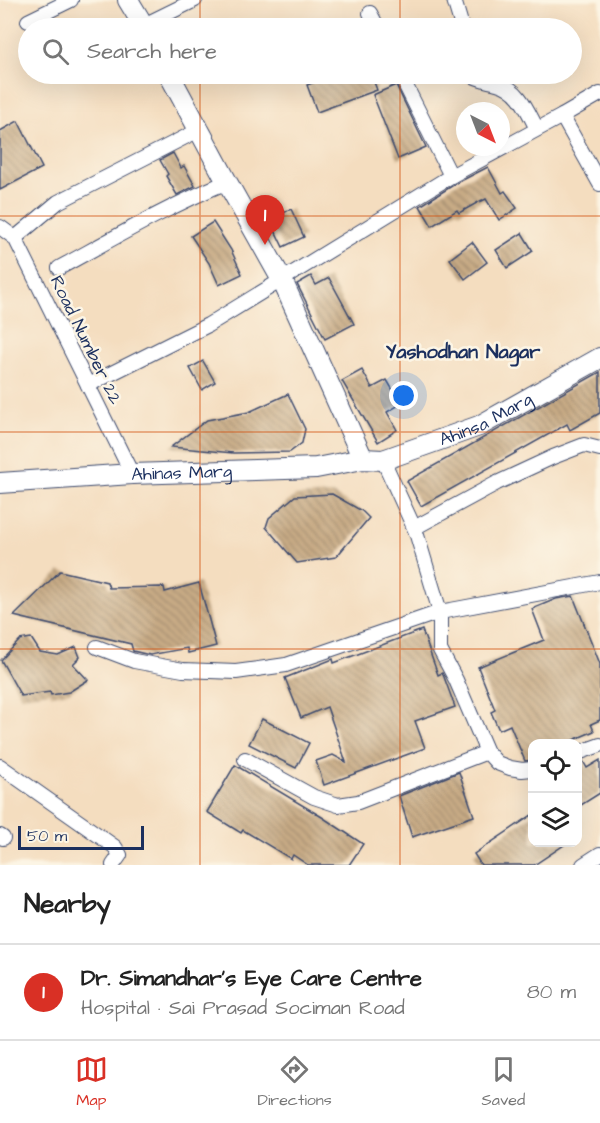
<!DOCTYPE html>
<html lang="en">
<head>
<meta charset="utf-8">
<style>
	:root { --surface:#fff; --page:#f6f6f6; --text:#222; --muted:#767676; --line:#e0e0e0; --accent:#d93025 }
	body { margin:0; font-family:"Architects Daughter",sans-serif; background:var(--page); color:var(--text) }
	.controls { position:absolute; right:18px; bottom:18px; display:grid; overflow:hidden; border-radius:12px; box-shadow:0 6px 24px #0002 }
	.controls button { width:54px; height:54px; display:grid; place-items:center; padding:0; border:0; border-bottom:2px solid var(--line); background:var(--surface); color:var(--text); font:30px sans-serif }
	.compass { position:absolute; left:456px; top:102px; width:54px; height:54px; border-radius:50%; background:var(--surface); box-shadow:0 6px 24px #0002; rotate:138deg }
	.scale { position:absolute; left:18px; bottom:15px; width:126px; box-sizing:border-box; padding-left:6px; border:3px solid #1b2f5e; border-top:0; font-size:16px; line-height:21px; white-space:nowrap; color:#1b2f5e; -webkit-text-stroke:4px #fcf5e5; paint-order:stroke }
	.you { position:absolute; left:404px; top:396px; width:21px; height:21px; margin:-15px; border:4px solid #fff; border-radius:50%; background:#1a73e8; box-shadow:0 0 0 9px #1a73e833 }
	.badge { display:grid; place-items:center; width:39px; height:39px; border-radius:50%; background:var(--accent); color:#fff; font-size:20px; font-weight:700 }
	.pin { position:absolute; translate:-50% -50px; filter:drop-shadow(0 2px 3px #0008) }
	.pin::after { content:''; position:absolute; top:32px; width:21px; height:18px; background:inherit; clip-path:polygon(0 0,100% 0,50% 100%) }
	.list { margin:0; padding:0; list-style:none }
	h2 { display:flex; justify-content:space-between; align-items:center; height:78px; margin:0; padding:0 24px; font-size:26px }
	h2 small { font-size:20px; font-weight:400; color:var(--muted) }
	.list li { display:grid; grid-template-columns:39px 1fr auto; gap:18px; align-items:center; box-sizing:border-box; height:96px; padding:0 24px; border-top:2px solid var(--line) }
	.list b { display:block; font-size:22px; white-space:nowrap }
	.list p { margin:0; font-size:20px; white-space:nowrap; color:var(--muted) }
	.list em { font-size:20px; font-style:normal; color:var(--muted) }
	.icon { flex:none; width:33px; height:33px; fill:none; stroke:currentColor; stroke-width:2; stroke-linecap:round; stroke-linejoin:round }
	.map { position:relative; flex:none; width:600px; height:865px; overflow:hidden }
	.search { position:absolute; background:var(--surface); box-shadow:0 6px 24px #0002; left:18px; right:18px; top:18px; height:66px; display:flex; align-items:center; gap:15px; box-sizing:border-box; padding:0 21px; border-radius:33px; color:var(--muted); font-size:22px }
	.sheet { height:174px; background:var(--surface) }
	nav { display:flex; justify-content:space-around; align-items:center; box-sizing:border-box; height:84px; border-top:2px solid var(--line); background:var(--surface); font-size:16px; color:var(--muted) }
	nav a { display:grid; justify-items:center; gap:3px }
	nav .on { color:var(--accent) }
	.map>svg:first-child { display:block }
</style>
</head>
<body>
<div class="map">
<svg width="600" height="865" viewBox="0 0 600 865">
	<defs>
		<pattern id="building-back-hatch" width="6" height="6" patternUnits="userSpaceOnUse" patternTransform="scale(1.5)"><rect width="6" height="6" fill="#c8ab85"/><path d="M-1 5l2 2M0 0l6 6M5-1l2 2" fill="none" stroke="#a28c70"/></pattern>
	</defs>
	<rect width="100%" height="100%" fill="#fcf5e5"/>
	<filter id="ink" filterUnits="userSpaceOnUse"><feTurbulence type="fractalNoise" baseFrequency=".0167" numOctaves="2"/><feDisplacementMap in="SourceGraphic" scale="12" xChannelSelector="R" yChannelSelector="G"/><feConvolveMatrix kernelMatrix="1 2 1 2 8 2 1 2 1" color-interpolation-filters="sRGB"/></filter>
	<filter id="wash" filterUnits="userSpaceOnUse"><feTurbulence type="fractalNoise" baseFrequency=".008" numOctaves="4" result="noise"/><feDisplacementMap in="SourceGraphic" scale="24" xChannelSelector="R" yChannelSelector="G"/><feGaussianBlur stdDeviation="1.35" result="paint"/><feColorMatrix in="noise" values="0 0 0 0 0 0 0 0 0 0 0 0 0 0 0 0 0 1.4 0 .05"/><feComposite in="paint" operator="in"/></filter>
	<g filter="url(#wash)">
		<rect width="100%" height="100%" fill="#f4ddbf"/>
		<g id="blocks">
			<!-- building -->
			<g fill="url(#building-back-hatch)">
				<path d="M323 74H371L377 90 317 112 307 85 325 78Z"/>
				<path d="M396 85 426 147 398 159 373 95Z"/>
				<path d="M18 121 42 168 0 190V131Z"/>
				<path d="M173 153 181 168 184 166 195 186 177 195 166 176 168 174 160 160Z"/>
				<path d="M488 167 502 193 505 191 517 208 499 220 486 199 482 201V200L459 213 457 210 432 226 420 206 455 184Z"/>
				<path d="M291 209 304 237 283 247 270 220Z"/>
				<path d="M213 222 231 250 242 274 219 285 209 263 191 236Z"/>
				<path d="M522 233 533 251 507 268 496 250Z"/>
				<path d="M472 242 487 262 465 279 450 259Z"/>
				<path d="M311 276 316 285 329 278 354 324 325 339 297 284Z"/>
				<path d="M203 361 215 382 202 390 190 368Z"/>
				<path d="M362 370 372 388 387 380 401 404 387 412 397 430 378 442 342 381Z"/>
				<path d="M600 372V413L570 430 567 424 421 506 407 481Z"/>
				<path d="M288 394 305 429 302 443 290 452 233 453 171 447 207 420 249 412Z"/>
				<path d="M332 494 362 511 369 518 336 557 297 563 266 527 269 518 295 496Z"/>
				<path d="M60 571 107 582 109 588 164 587 165 592 199 583 216 646 188 653 187 648 150 655 133 651 131 644 14 616Z"/>
				<path d="M573 596 600 664V720L591 724 594 731 564 744H532V760L525 761 510 725 499 730 491 712 495 710 478 667 544 640 532 609 556 599Z"/>
				<path d="M422 630 438 675 442 673 444 677 455 707 415 721 425 748 324 785 316 761 333 755 346 762 327 707 301 718 285 678 333 659 334 663Z"/>
				<path d="M31 638 40 652 58 655 76 647 80 657 73 664 88 680 69 692 51 695 50 692 21 696 1 660 20 640Z"/>
				<path d="M262 719 309 743 296 768 249 744Z"/>
				<path d="M600 760V793L578 807V762L583 761 587 768Z"/>
				<path d="M235 765 322 817 363 844 349 865H308L293 855 291 859 243 830 241 833 207 812Z"/>
				<path d="M459 772 474 816 412 837 399 796Z"/>
				<path d="M532 815V843H567L534 865H481L474 854Z"/>
			</g>
		</g>
	</g>
	<g filter="url(#ink)">
		<use href="#blocks" fill-opacity="0" stroke="#3c496d" stroke-width="1.5"/>
		<g fill="none" stroke-linecap="round" stroke-linejoin="round">
			<!-- street casing -->
			<g stroke="#3c496d" stroke-width="16">
				<g id="street">
					<path d="M454 0 460 20 461 28"/>
					<path d="M370 13 378 28"/>
					<path d="M28 21 71 0"/>
					<path d="M138 28 195 0"/>
					<path d="M400 74 451 176"/>
					<path d="M470 74C479 80 487 80 497 83 520 89 527 110 537 129"/>
					<path d="M53 75 55 74"/>
					<path d="M562 116 600 184"/>
					<path d="M0 227 15 238 132 474"/>
					<path d="M15 238 58 202 199 130"/>
					<path d="M59 268C114 238 169 206 227 182"/>
					<path d="M88 385 208 325 451 176 562 116 600 94"/>
					<path d="M383 460 416 532 440 612V650L456 680 487 752 497 763 510 768 522 770 532 769"/>
					<path d="M416 532V527L497 483 553 457 584 445 600 449"/>
					<path d="M97 647 134 661 183 670 236 672 286 665 440 612 600 582"/>
					<path d="M578 753 600 745"/>
					<path d="M245 759 314 797 338 805 358 802 487 752"/>
					<path d="M0 766 115 847 120 855 113 865"/>
					<path d="M0 836 3 838"/>
					<path d="M583 865 600 854"/>
				</g>
			</g>
			<!-- secondary casing -->
			<g stroke="#3c496d" stroke-width="22">
				<g id="secondary">
					<path d="M128 0 145 28"/>
					<path d="M169 74 227 182 282 280 363 459"/>
					<path id="s1" d="M0 483 132 474 316 468 363 459 383 460 479 426 600 358"/>
				</g>
			</g>
			<!-- street -->
			<use href="#street" stroke="#fff" stroke-width="14"/>
			<!-- secondary -->
			<use href="#secondary" stroke="#fff" stroke-width="20"/>
		</g>
	</g>
	<!-- grid -->
	<path fill="none" stroke="#d45514" stroke-width="1.5" stroke-opacity="0.55" d="M200 0V28M400 0V28M200 74V865M400 74V865M0 216H600M0 432H600M0 649H600"/>
	<g text-anchor="middle" dominant-baseline="central" stroke-width="5" stroke-linejoin="round" paint-order="stroke">
		<!-- street labels -->
		<g font-size="18" fill="#1b2f5e" stroke="#fcf5e5">
			<text transform="translate(86 340) rotate(64)">Road Number 22</text>
			<text stroke="none"><textPath href="#s1" startOffset="495">Ahinsa Marg</textPath></text>
			<text stroke="none"><textPath href="#s1" startOffset="182">Ahinas Marg</textPath></text>
		</g>
		<!-- neighbourhood labels -->
		<g font-size="20" font-weight="bold" fill="#1b2f5e" stroke="#fcf5e5">
			<text x="463" y="352">Yashodhan Nagar</text>
		</g>
	</g>
</svg>
<div class="controls">
<button><svg class="icon" aria-label="locate" viewBox="0 0 24 24"><circle cx="12" cy="12" r="6"/><path d="M12 2v4M12 18v4M2 12h4M18 12h4"/></svg></button>
<button><svg class="icon" aria-label="layers" viewBox="0 0 24 24"><path d="M12 4l9 5-9 5-9-5zM3 14l9 5 9-5"/></svg></button>
</div>
<svg class="compass" viewBox="-18 -18 36 36"><path d="M0-13l5 13h-10z" fill="#e53935"/><path d="M0 13l5-13h-10z" fill="#767676"/></svg>
<div class="scale">50 m</div>
<div class="you"></div>
<div class="pin badge" style="left:265px;top:245px">1</div>
<div class="search"><svg class="icon" aria-label="search" viewBox="0 0 24 24"><circle cx="10" cy="10" r="6"/><path d="M15 15l6 6"/></svg>Search here</div>
</div>
<section class="sheet">
<h2>Nearby<small></small></h2>
<ul class="list">
<li><span class="badge">1</span><div><b>Dr. Simandhar's Eye Care Centre</b><p>Hospital · Sai Prasad Sociman Road</p></div><em>80 m</em></li>
</ul>
</section>
<nav>
<a class="on"><svg class="icon" aria-label="map" viewBox="0 0 24 24"><path d="M3 6l6-2 6 2 6-2v14l-6 2-6-2-6 2zM9 4v14M15 6v14"/></svg>Map</a>
<a><svg class="icon" aria-label="directions" viewBox="0 0 24 24"><path d="M12 3l9 9-9 9-9-9zM9 14v-3h6M13 9l2 2-2 2"/></svg>Directions</a>
<a><svg class="icon" aria-label="saved" viewBox="0 0 24 24"><path d="M7 4h10v16l-5-4-5 4z"/></svg>Saved</a>
</nav>
</body>
</html>
